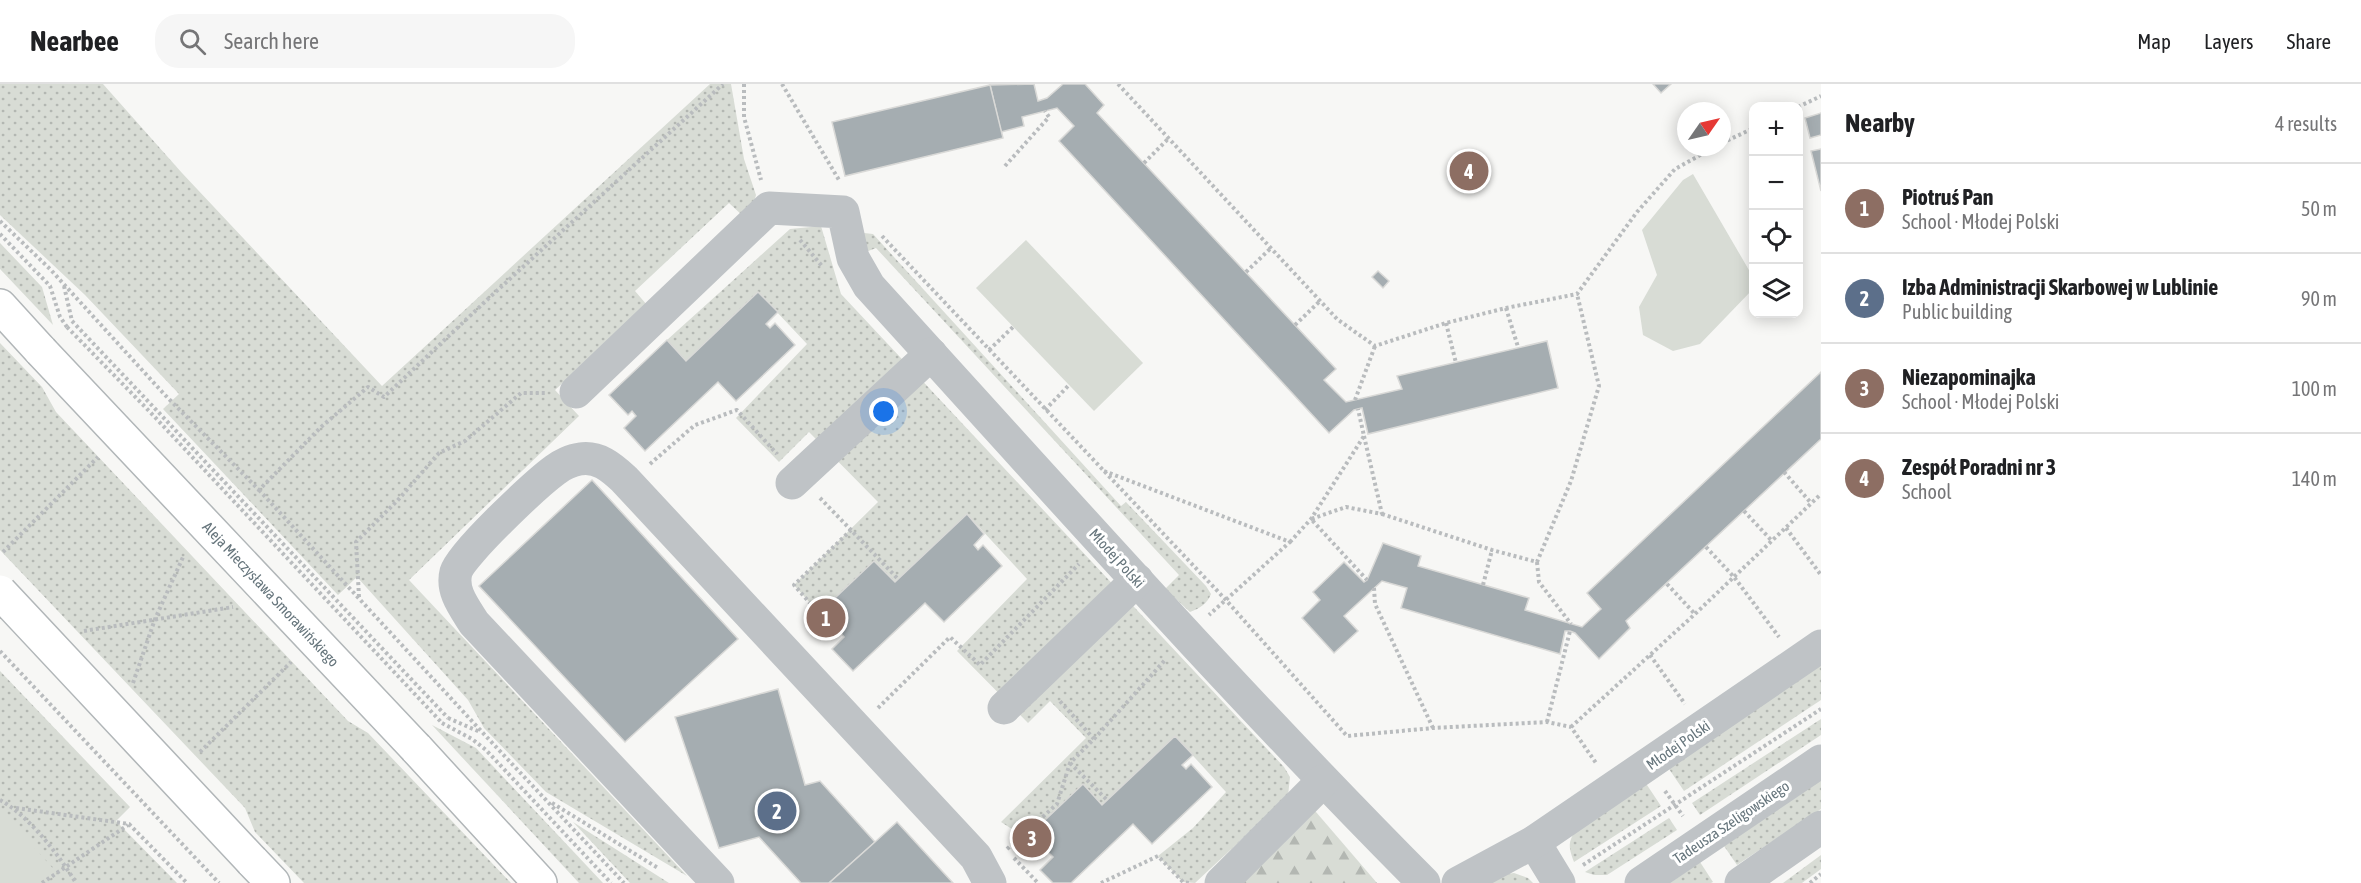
<!DOCTYPE html>
<html lang="en">
<head>
<meta charset="utf-8">
<style>
	:root { --surface:#fff; --page:#f6f6f6; --text:#202124; --muted:#757577; --line:#e0e0e0; --accent:#0b8043 }
	body { margin:0; font-family:"Asap Condensed",sans-serif; background:var(--page); color:var(--text) }
	.controls { position:absolute; right:18px; top:18px; display:grid; overflow:hidden; border-radius:12px; box-shadow:0 3px 15px #0003 }
	.controls button { width:54px; height:54px; display:grid; place-items:center; padding:0; border:0; border-bottom:2px solid var(--line); background:var(--surface); color:var(--text); font:30px sans-serif }
	.compass { position:absolute; left:1677px; top:18px; width:54px; height:54px; border-radius:50%; background:var(--surface); box-shadow:0 3px 15px #0003; rotate:56deg }
	.you { position:absolute; left:884px; top:328px; width:21px; height:21px; margin:-15px; border:4px solid #fff; border-radius:50%; background:#1a73e8; box-shadow:0 0 0 9px #1a73e833 }
	.badge { display:grid; place-items:center; width:39px; height:39px; border-radius:50%; background:var(--accent); color:#fff; font-size:20px; font-weight:700 }
	.pin { position:absolute; translate:-50% -50%; border:3px solid #fff; box-shadow:0 2px 6px #0006 }
	.list { margin:0; padding:0; list-style:none }
	h2 { display:flex; justify-content:space-between; align-items:center; height:78px; margin:0; padding:0 24px; font-size:26px }
	h2 small { font-size:20px; font-weight:400; color:var(--muted) }
	.list li { display:grid; grid-template-columns:39px 1fr auto; gap:18px; align-items:center; box-sizing:border-box; height:90px; padding:0 24px; border-top:2px solid var(--line) }
	.list b { display:block; font-size:22px; white-space:nowrap }
	.list p { margin:0; font-size:20px; white-space:nowrap; color:var(--muted) }
	.list em { font-size:20px; font-style:normal; color:var(--muted) }
	.icon { flex:none; width:33px; height:33px; fill:none; stroke:currentColor; stroke-width:2; stroke-linecap:round; stroke-linejoin:round }
	.map { position:relative; flex:none; width:1821px; height:799px; overflow:hidden }
	header { display:flex; align-items:center; gap:36px; box-sizing:border-box; height:84px; padding:0 30px; background:var(--surface); border-bottom:2px solid var(--line) }
	header strong { font-size:28px }
	nav { display:flex; gap:33px; margin-inline-start:auto; font-size:21px }
	.search { width:420px; height:54px; background:var(--page); display:flex; align-items:center; gap:15px; box-sizing:border-box; padding:0 21px; border-radius:24px; color:var(--muted); font-size:22px }
	main { display:flex }
	aside { flex:1; background:var(--surface) }
	.map>svg:first-child { display:block }
</style>
</head>
<body>
<header>
<strong>Nearbee</strong>
<div class="search"><svg class="icon" aria-label="search" viewBox="0 0 24 24"><circle cx="10" cy="10" r="6"/><path d="M15 15l6 6"/></svg>Search here</div>
<nav><a>Map</a><a>Layers</a><a>Share</a></nav>
</header>
<main>
<div class="map">
<svg width="1821" height="799" viewBox="0 0 1821 799">
	<defs>
		<pattern id="grass-dots" width="8" height="8" patternUnits="userSpaceOnUse" patternTransform="scale(1.5)"><rect width="8" height="8" fill="#d8dcd5"/><path d="M2 2h.1M6 6h.1" fill="none" stroke="#b3b7b2" stroke-width="1.8" stroke-linecap="round"/></pattern>
		<pattern id="forest-firs" width="22" height="20" patternUnits="userSpaceOnUse" patternTransform="scale(1.5)"><rect width="22" height="20" fill="#d8dcd5"/><path d="M5 1l3.5 6h-7zM16 11l3.5 6h-7z" fill="#b3b7b2"/></pattern>
	</defs>
	<rect width="100%" height="100%" fill="#f7f7f5"/>
	<!-- grass -->
	<g fill="url(#grass-dots)">
		<path d="M0 0H103L182 89 382 302 710 0H731L744 75 756 111 753 122 743 132 729 119 635 207 647 221 555 306 579 332 409 496 687 792 546 708 484 644 468 616 357 493 338 511 163 325 179 310 85 211 0 131Z"/>
		<path d="M821 142 841 210 1284 683 1290 693 1288 712 1195 799 1183 798 1158 772 1193 744 1226 708 1175 652 1102 721 1083 700 1026 754 1001 738 1086 654 1050 617 1028 639 957 567 1027 495 967 430 895 498 819 529 794 501 878 418 809 348 779 378 736 334 807 260 758 208 686 277 667 256 790 145Z"/>
		<path d="M864 149 873 150 1121 422 1126 418 1206 502 1211 510C1207 520 1200 524 1190 528L1165 505 1179 491 876 164 863 169Z"/>
		<path d="M0 159 42 203 53 241 0 185Z"/>
		<path d="M0 259 42 303 56 328 348 637 368 649 511 799H304L255 748 245 724 0 466Z"/>
		<path d="M1821 577V616L1684 707 1667 682Z"/>
		<path d="M0 587 130 723 116 737 177 799H0Z"/>
		<path d="M1821 635V651L1700 731 1692 719Z"/>
		<path d="M432 641 476 664 603 799H579Z"/>
		<path d="M1821 696V725L1737 781 1724 762Z"/>
		<path d="M1645 698 1661 722 1574 778C1571 770 1568 762 1571 755 1576 739 1629 709 1645 698Z"/>
		<path d="M1669 734 1677 746 1607 791H1594L1585 788Z"/>
		<path d="M573 738 669 799H630Z"/>
		<path d="M1821 771V785L1802 799H1783Z"/>
		<path d="M1700 778 1713 798 1711 799H1670Z"/>
		<path d="M1514 789 1528 794 1533 799H1484L1500 791Z"/>
	</g>
	<!-- forest -->
	<path fill="url(#forest-firs)" d="M1310 721 1377 799H1239Z"/>
	<!-- green -->
	<g fill="#d8dcd5">
		<path d="M1693 90 1753 193V205L1700 260 1673 267 1643 251 1639 223 1657 191 1642 146 1683 96Z"/>
		<path d="M1026 156 1143 279 1094 327 976 204Z"/>
		<path d="M2 727 57 789 45 799H0V728Z"/>
	</g>
	<!-- building -->
	<g fill="#a5adb1" stroke="#d9d9d7" stroke-width="1.5">
		<path d="M1034 0 1038 17 1047 14 1063 0H1085L1104 21 1097 29 1336 285 1324 296 1346 318 1402 305 1397 292 1547 257 1558 304 1368 350 1362 324 1354 326 1329 349 1059 57 1074 42 1057 24 1022 33 1024 42 1001 48 990 1Z"/>
		<path d="M1653 0H1671L1661 9Z"/>
		<path d="M990 1 1003 54 845 92 832 38Z"/>
		<path d="M1821 29V51L1810 54 1805 34Z"/>
		<path d="M1821 65V107L1811 67Z"/>
		<path d="M1378 187 1389 197 1383 204 1372 193Z"/>
		<path d="M758 208 778 228 766 240 770 244 775 239 795 261 736 317 718 298 645 367 624 344 636 332 632 327 628 331 609 311 667 256 686 277Z"/>
		<path d="M1821 288V355L1626 537 1630 544 1599 575 1575 549 1570 547H1565L1560 570 1401 524 1407 504 1382 497 1344 532 1358 547 1334 569 1302 534 1320 516 1313 508 1344 478 1364 498 1367 496 1383 459 1421 472 1418 482 1529 514 1525 526 1582 543 1601 525 1587 509Z"/>
		<path d="M592 396 738 555 625 658 479 502Z"/>
		<path d="M967 430 984 450 974 461 978 466 983 461 1002 482 944 538 925 519 853 587 832 565 844 553 840 548 835 553 816 532 874 477 895 498Z"/>
		<path d="M778 605 805 701 820 697 875 758 829 799H801L759 753 719 764 675 633Z"/>
		<path d="M1175 652 1193 671 1182 681 1186 685 1191 680 1212 703 1152 760 1133 740 1071 799H1053L1040 786 1053 773 1047 767 1043 772 1026 754 1083 700 1102 721Z"/>
		<path d="M897 738 953 799H829L875 758Z"/>
	</g>
	<g fill="none" stroke-linecap="round" stroke-linejoin="round">
		<!-- major casing -->
		<g stroke="#b1b6b8" stroke-width="36">
			<g id="major">
				<path d="M0 222 41 267"/>
				<path d="M416 664 540 799"/>
				<path d="M252 777 273 799"/>
			</g>
		</g>
		<!-- path -->
		<g stroke="#b9bcbe" stroke-width="4" stroke-dasharray="3 3" stroke-linecap="butt">
			<path d="M744 0V33L761 96"/>
			<path d="M782 0 839 96"/>
			<path d="M1118 0 1337 235 1375 262 1446 239 1506 224 1577 210 1637 128 1675 85 1715 63"/>
			<path d="M1798 23 1821 12"/>
			<path d="M1722 59 1754 44"/>
			<path d="M1144 79 1169 54"/>
			<path d="M1005 82 1049 33 1045 27"/>
			<path d="M0 137 50 185 164 310 259 406 321 343 368 303 384 313 489 214 723 0"/>
			<path d="M0 150 50 202 60 233 67 243"/>
			<path d="M882 152 1225 515 1347 652 1433 644 1547 638 1571 643 1596 679"/>
			<path d="M800 156 822 182"/>
			<path d="M1246 188 1272 163"/>
			<path d="M64 202 72 237"/>
			<path d="M1506 224 1518 263"/>
			<path d="M1446 239 1456 279"/>
			<path d="M1295 241 1320 217"/>
			<path d="M989 266 1013 243"/>
			<path d="M1355 316 1375 262"/>
			<path d="M1045 326 1069 301"/>
			<path d="M1364 352 1382 430 1346 423 1311 435 1367 496"/>
			<path d="M650 380 695 341 737 326 777 370"/>
			<path d="M1104 387 1290 458 1209 531"/>
			<path d="M1784 388 1811 419"/>
			<path d="M259 406 482 648 624 799"/>
			<path d="M820 414 851 446"/>
			<path d="M1744 427 1772 457"/>
			<path d="M1382 430 1492 466 1537 478 1571 397 1599 302 1577 210"/>
			<path d="M1786 444 1821 491"/>
			<path d="M1290 458 1311 435 1364 352 1358 325"/>
			<path d="M1706 463 1734 493 1779 553"/>
			<path d="M3 468 98 373"/>
			<path d="M1537 478 1539 498 1571 540"/>
			<path d="M1667 500 1695 530"/>
			<path d="M1483 501 1492 466"/>
			<path d="M1374 504 1375 520 1433 644"/>
			<path d="M359 513 356 458 398 416 439 369 465 357 521 309H545"/>
			<path d="M819 529 794 501 851 446 898 495"/>
			<path d="M84 547 233 523"/>
			<path d="M1650 571 1685 620"/>
			<path d="M133 599 155 535 184 471"/>
			<path d="M878 624 950 553 980 581 1079 480"/>
			<path d="M448 634 480 648"/>
			<path d="M1547 638 1570 547"/>
			<path d="M442 639 472 655 486 666 611 799"/>
			<path d="M1571 643 1695 530 1821 410"/>
			<path d="M1094 655 1166 575"/>
			<path d="M200 668 291 578"/>
			<path d="M1070 679 1107 716"/>
			<path d="M1665 707 1683 732"/>
			<path d="M0 716C29 732 59 771 76 799"/>
			<path d="M552 719 658 784"/>
			<path d="M16 724 129 740 187 799"/>
			<path d="M1007 765 1057 720 1070 679 1094 655 1058 615"/>
			<path d="M1014 774 1038 799"/>
			<path d="M1583 781 1821 625"/>
			<path d="M42 799 128 741"/>
			<path d="M1101 799 1158 772 1183 798 1189 799"/>
			<path d="M1810 799 1821 790"/>
		</g>
		<!-- minor -->
		<g stroke="#bfc3c6" stroke-width="33">
			<path d="M576 308 769 124 843 128 853 174 869 202C1052 403 1232 606 1424 799"/>
			<path d="M792 399 931 270"/>
			<path d="M1004 624 1137 496"/>
			<path d="M1534 758 1559 799"/>
			<path d="M718 799 474 539C464 523 451 507 456 488 461 470 536 400 555 386 561 381 572 376 580 375 598 372 611 383 624 395L976 773 990 799"/>
			<path d="M1221 799 1323 697"/>
			<path d="M1458 799 1534 758 1821 562"/>
			<path d="M1641 799 1821 677"/>
			<path d="M1741 799 1821 743"/>
		</g>
		<!-- major -->
		<use href="#major" stroke="#fff" stroke-width="33"/>
		<!-- major-bridge casing -->
		<g stroke="#b1b6b8" stroke-width="36" stroke-linecap="butt">
			<g id="major-bridge">
				<path d="M41 267 416 664"/>
				<path d="M0 508 252 777"/>
			</g>
		</g>
		<!-- path-bridge -->
		<g stroke="#b9bcbe" stroke-width="4" stroke-dasharray="3 3" stroke-linecap="butt">
			<path d="M72 237 448 634"/>
			<path d="M67 243 151 329 442 639"/>
			<path d="M0 567 219 799"/>
		</g>
		<!-- major-bridge -->
		<use href="#major-bridge" stroke="#fff" stroke-width="33"/>
	</g>
	<g text-anchor="middle" dominant-baseline="central" stroke-width="6" stroke-linejoin="round" paint-order="stroke">
		<!-- street labels -->
		<g font-size="15" fill="#66757c" stroke="#fff">
			<text transform="translate(1117 474) rotate(48)">Młodej Polski</text>
			<text transform="translate(271 510) rotate(47)">Aleja Mieczysława Smorawińskiego</text>
			<text transform="translate(1678 661) rotate(-35)">Młodej Polski</text>
			<text transform="translate(1731 738) rotate(-34)">Tadeusza Szeligowskiego</text>
		</g>
	</g>
</svg>
<div class="controls">
<button>+</button>
<button>−</button>
<button><svg class="icon" aria-label="locate" viewBox="0 0 24 24"><circle cx="12" cy="12" r="6"/><path d="M12 2v4M12 18v4M2 12h4M18 12h4"/></svg></button>
<button><svg class="icon" aria-label="layers" viewBox="0 0 24 24"><path d="M12 4l9 5-9 5-9-5zM3 14l9 5 9-5"/></svg></button>
</div>
<svg class="compass" viewBox="-18 -18 36 36"><path d="M0-13l5 13h-10z" fill="#e53935"/><path d="M0 13l5-13h-10z" fill="#757577"/></svg>
<div class="you"></div>
<div class="pin badge" style="left:826px;top:534px;background:#8d6e63">1</div>
<div class="pin badge" style="left:777px;top:727px;background:#5c6f8a">2</div>
<div class="pin badge" style="left:1032px;top:754px;background:#8d6e63">3</div>
<div class="pin badge" style="left:1469px;top:87px;background:#8d6e63">4</div>
</div>
<aside>
<h2>Nearby<small>4 results</small></h2>
<ul class="list">
<li><span class="badge" style="background:#8d6e63">1</span><div><b>Piotruś Pan</b><p>School · Młodej Polski</p></div><em>50 m</em></li>
<li><span class="badge" style="background:#5c6f8a">2</span><div><b>Izba Administracji Skarbowej w Lublinie</b><p>Public building</p></div><em>90 m</em></li>
<li><span class="badge" style="background:#8d6e63">3</span><div><b>Niezapominajka</b><p>School · Młodej Polski</p></div><em>100 m</em></li>
<li><span class="badge" style="background:#8d6e63">4</span><div><b>Zespół Poradni nr 3</b><p>School</p></div><em>140 m</em></li>
</ul>
</aside>
</main>
</body>
</html>
